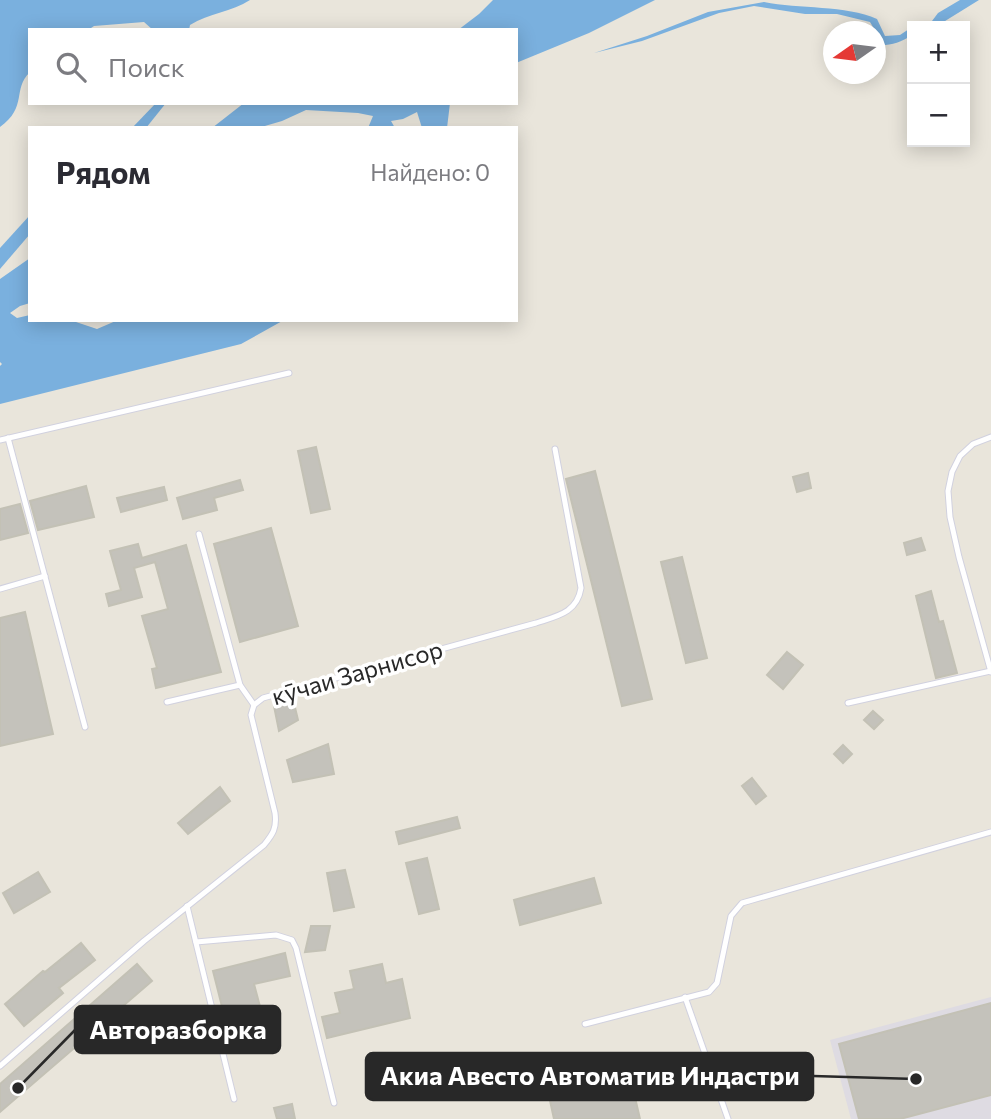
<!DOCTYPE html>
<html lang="ru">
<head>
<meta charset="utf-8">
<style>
	:root { --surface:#fff; --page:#f2f2f3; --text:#2b2b33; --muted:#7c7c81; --line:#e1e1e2 }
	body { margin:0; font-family:Commissioner,sans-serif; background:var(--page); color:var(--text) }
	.controls { position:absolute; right:21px; top:21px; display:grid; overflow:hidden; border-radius:0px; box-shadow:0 4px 18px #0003 }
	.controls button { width:63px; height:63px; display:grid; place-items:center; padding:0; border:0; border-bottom:2px solid var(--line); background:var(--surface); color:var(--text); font:35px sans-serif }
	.compass { position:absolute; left:823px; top:21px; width:63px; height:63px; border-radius:50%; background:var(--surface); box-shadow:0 4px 18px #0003; rotate:256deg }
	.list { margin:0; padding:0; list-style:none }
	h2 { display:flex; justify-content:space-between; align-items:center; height:91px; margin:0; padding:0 28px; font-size:30px }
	h2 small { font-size:23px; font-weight:400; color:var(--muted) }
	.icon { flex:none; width:38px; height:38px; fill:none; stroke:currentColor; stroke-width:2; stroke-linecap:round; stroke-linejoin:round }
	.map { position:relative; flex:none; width:991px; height:1119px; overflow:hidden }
	.search { position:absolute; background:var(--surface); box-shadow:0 4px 18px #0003; left:28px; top:28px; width:490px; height:77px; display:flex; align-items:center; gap:18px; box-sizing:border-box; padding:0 24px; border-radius:0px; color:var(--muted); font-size:26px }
	.panel { position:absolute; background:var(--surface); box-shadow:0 4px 18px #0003; left:28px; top:126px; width:490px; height:196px; border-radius:0px }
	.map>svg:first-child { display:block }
</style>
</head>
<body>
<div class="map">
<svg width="991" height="1119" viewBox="0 0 991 1119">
	<rect width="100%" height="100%" fill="#e9e5db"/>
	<!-- industrial -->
	<path fill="#dedbe2" d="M991 997V1119H851L830 1040Z"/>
	<!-- water -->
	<g fill="#7ab0de">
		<path d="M0 0H250C232 12 209 13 190 25L189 30H153L144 22 94 26 88 30H30V72C12 89 28 107 0 127Z"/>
		<path d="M493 0H655L589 33 516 63V30H458L479 14Z"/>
		<path d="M960 0H979L937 26H922L929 25 938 13Z"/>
		<path d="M764 2C799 9 846 5 877 19L885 36 900 35 912 27V35C900 43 890 46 876 45V32L870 22 837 14H805L754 6 719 13 642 41 594 53 647 36 708 12Z"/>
		<path d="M156 103H166L146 128H132Z"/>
		<path d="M244 103H450L447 128H422L417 112 403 119 391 121 395 128H368L373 116 358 113 306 110 282 121 258 128H212Z"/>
		<path d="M30 215V234L0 269V248Z"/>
		<path d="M30 258V303L20 306 10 313 17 318 30 315V320H70L97 329 118 320H284L241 344 0 404V366L2 364 0 362V279Z"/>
	</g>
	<!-- building -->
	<g fill="#c4c2bb" stroke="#c3c1b5" stroke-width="2">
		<path d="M316 447 330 509 311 513 298 451Z"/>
		<path d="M595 471 652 699 622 706 566 479Z"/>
		<path d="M808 473 811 488 797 492 793 477Z"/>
		<path d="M240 480 243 490 214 498 217 510 183 519 177 498Z"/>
		<path d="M86 486 94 517 38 530 30 501Z"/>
		<path d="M164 487 167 500 121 512 117 498Z"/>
		<path d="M20 504 28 533 0 540V509Z"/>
		<path d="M271 528 298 626 240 642 214 544Z"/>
		<path d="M921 538 925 550 907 555 904 543Z"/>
		<path d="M138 544 142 558 186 545 221 672 156 688 152 669 157 668 142 616 168 609 155 562 134 568 142 597 109 606 106 594 121 590 110 551Z"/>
		<path d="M682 557 707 658 686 663 661 562Z"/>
		<path d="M931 591 939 622 943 621 957 673 936 678 916 596Z"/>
		<path d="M25 612 53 734 0 746V618Z"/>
		<path d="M787 652 803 665 783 689 767 675Z"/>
		<path d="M292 695 298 720 279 731 274 706Z"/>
		<path d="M873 711 883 720 874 729 864 720Z"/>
		<path d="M328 744 334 774 293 782 287 760Z"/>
		<path d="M843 745 852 754 843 763 834 754Z"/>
		<path d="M752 778 766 796 756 804 742 786Z"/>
		<path d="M220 787 230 801 188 834 178 823Z"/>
		<path d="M457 817 460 828 399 844 396 832Z"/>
		<path d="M427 858 439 909 419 914 406 863Z"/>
		<path d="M345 870 354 907 334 911 327 873Z"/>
		<path d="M38 872 50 892 14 913 3 893Z"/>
		<path d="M594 878 601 903 520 925 514 900Z"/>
		<path d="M311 926H330L325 950 305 952Z"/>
		<path d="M81 943 95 960 59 988 63 993 24 1026 5 1004 43 971 45 972Z"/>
		<path d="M285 953 290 976 254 984 267 1033 231 1042 213 971Z"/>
		<path d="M137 964 152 981 0 1112V1084Z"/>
		<path d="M382 964 386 983 402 979 410 1018 327 1038 322 1017 340 1013 335 993 354 989 350 971Z"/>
		<path d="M991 1003V1095L900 1119H859L839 1044Z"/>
		<path d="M630 1076 640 1119H554L549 1096Z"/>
		<path d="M292 1104 295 1119H277L274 1108Z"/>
	</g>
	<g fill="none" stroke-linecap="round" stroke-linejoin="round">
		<!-- service casing -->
		<g stroke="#d1d1df" stroke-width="7">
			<g id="service">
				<path d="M991 437 973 444 960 456 952 472 948 491 950 517 959 557 991 672"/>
				<path d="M8 438 85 727"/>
				<path d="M0 440 289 373"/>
				<path d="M199 534 240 685 254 705"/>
				<path d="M0 589 45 576"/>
				<path d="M167 702 240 685"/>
				<path d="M848 703 991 671"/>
				<path d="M187 906 234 1099"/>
				<path d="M196 942 276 935 292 940 296 948 334 1103"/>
				<path d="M685 997 728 1119"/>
				<path d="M585 1024 709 992 717 983 731 916 742 903 991 832"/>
				<path d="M0 1066 144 941 264 845C273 834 277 828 275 813L251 715 254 705 263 698 536 623C557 616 577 613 581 588L555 449"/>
			</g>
		</g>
		<!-- service -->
		<use href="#service" stroke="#fff" stroke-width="5"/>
	</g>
	<g text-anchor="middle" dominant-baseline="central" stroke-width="7" stroke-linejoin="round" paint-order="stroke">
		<!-- street labels -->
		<g font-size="24" fill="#282828" stroke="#fff">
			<text transform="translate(357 672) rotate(-16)">кӯчаи Зарнисор</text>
		</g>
	</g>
	<!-- callouts -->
	<path fill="none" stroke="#282828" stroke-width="2.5" d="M18 1088L75 1030M916 1079L813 1076"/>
	<g fill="#282828" stroke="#fff" stroke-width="2.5">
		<circle cx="18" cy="1088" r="7"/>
		<circle cx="916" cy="1079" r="7"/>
	</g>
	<g fill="#282828" stroke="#282828" stroke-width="2.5">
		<rect x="75" y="1006" width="205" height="47" rx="7"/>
		<rect x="366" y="1053" width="447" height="47" rx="7"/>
	</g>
	<g font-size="26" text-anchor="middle" font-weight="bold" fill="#fff">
		<text x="178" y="1039">Авторазборка</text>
		<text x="590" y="1085">Акиа Авесто Автоматив Индастри</text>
	</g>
</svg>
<div class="controls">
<button>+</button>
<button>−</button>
</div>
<svg class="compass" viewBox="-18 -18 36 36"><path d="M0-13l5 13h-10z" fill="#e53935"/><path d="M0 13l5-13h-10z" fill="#7c7c81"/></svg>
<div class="search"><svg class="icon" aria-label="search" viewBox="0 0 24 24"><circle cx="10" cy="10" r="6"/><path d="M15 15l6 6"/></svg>Поиск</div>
<section class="panel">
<h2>Рядом<small>Найдено: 0</small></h2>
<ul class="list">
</ul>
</section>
</div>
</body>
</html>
